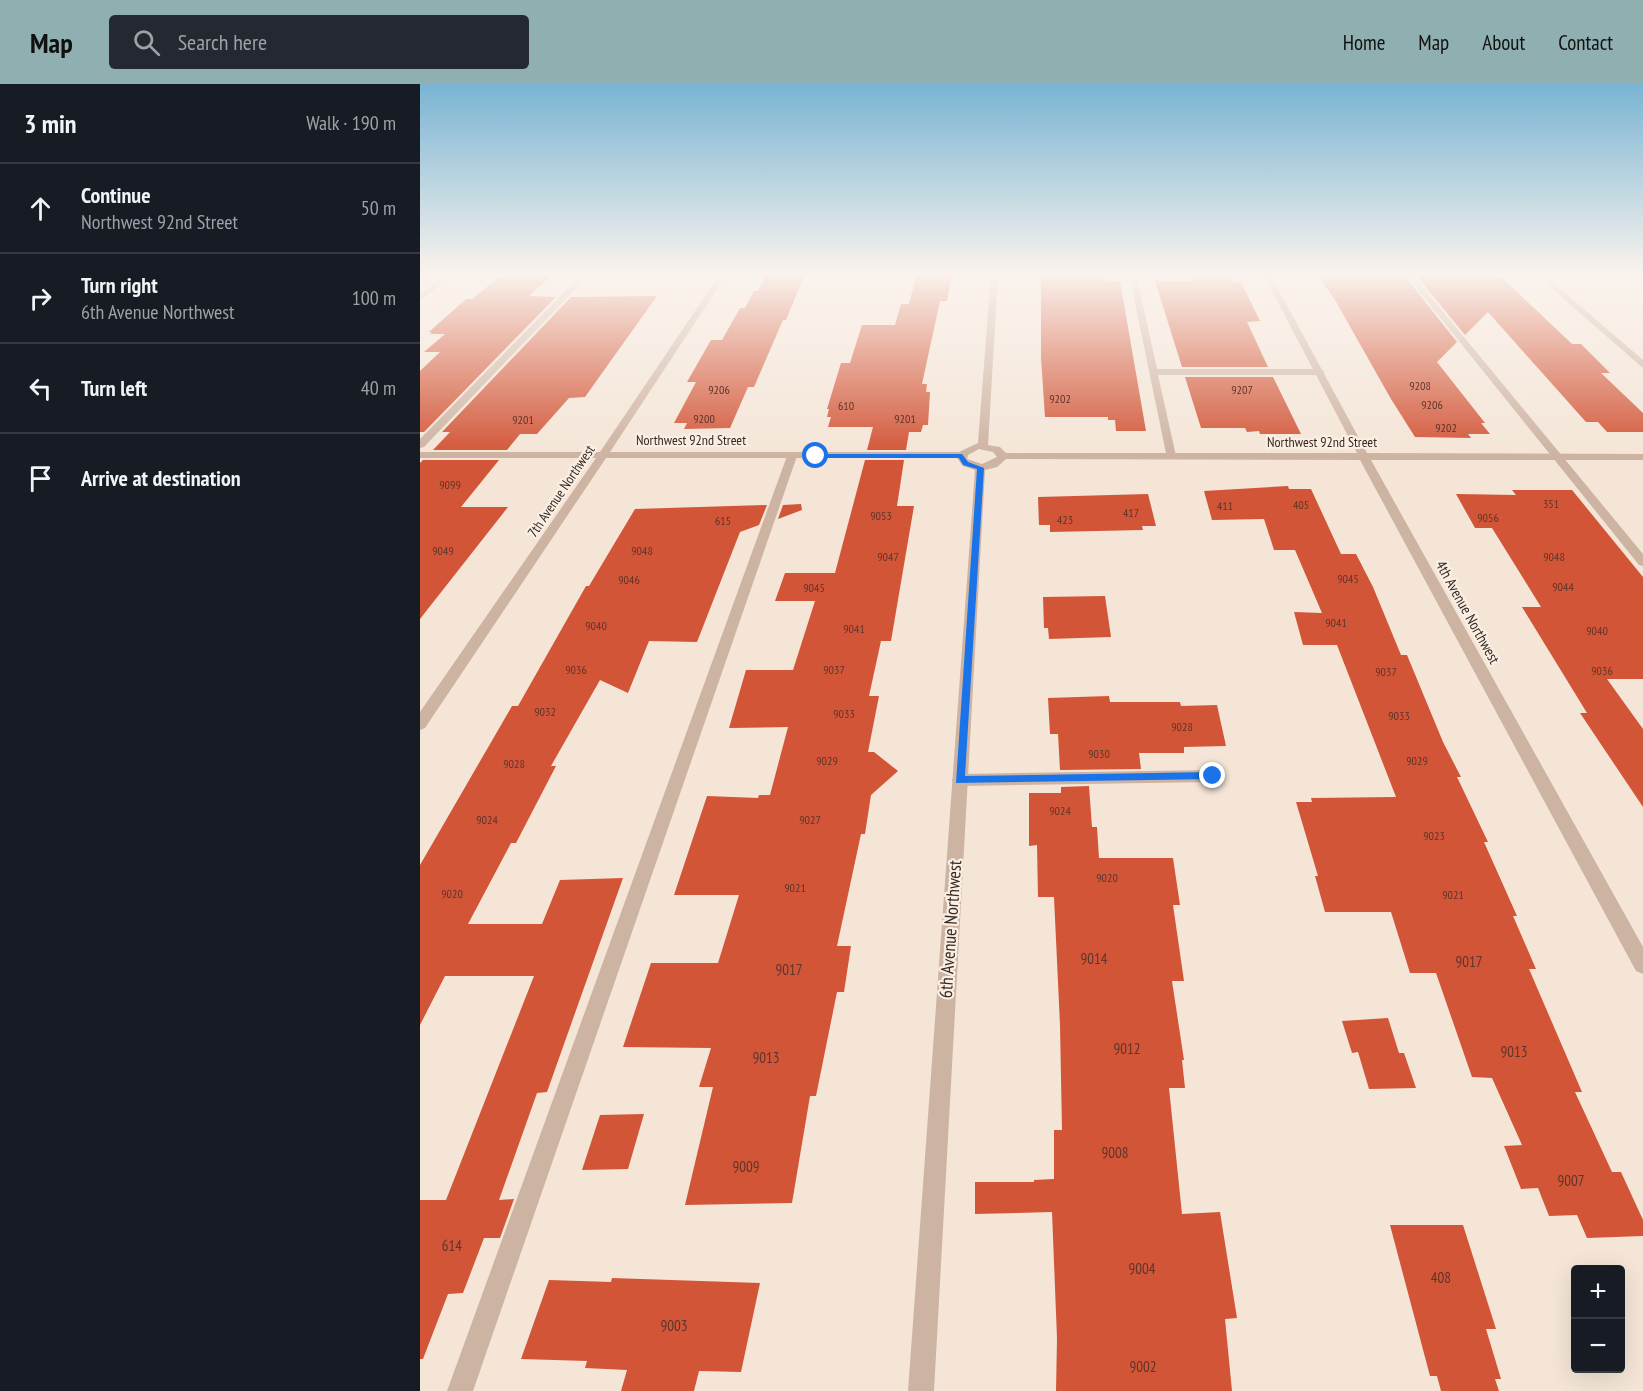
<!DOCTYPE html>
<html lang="en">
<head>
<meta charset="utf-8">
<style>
	:root { --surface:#171b24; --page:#242831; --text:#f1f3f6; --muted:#9ea1a6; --line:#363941; --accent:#8fafb1 }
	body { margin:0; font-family:"PT Sans Narrow",sans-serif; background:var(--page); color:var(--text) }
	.controls { position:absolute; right:18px; bottom:18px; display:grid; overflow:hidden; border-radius:6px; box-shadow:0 6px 24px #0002 }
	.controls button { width:54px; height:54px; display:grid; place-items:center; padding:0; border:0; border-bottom:2px solid var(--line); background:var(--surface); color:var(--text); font:30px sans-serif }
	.stop { position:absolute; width:18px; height:18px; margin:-14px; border:4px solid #1a73e8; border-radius:50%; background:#fff }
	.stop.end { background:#1a73e8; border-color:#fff; box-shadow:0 2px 6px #0008 }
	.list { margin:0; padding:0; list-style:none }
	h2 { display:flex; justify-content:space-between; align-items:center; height:78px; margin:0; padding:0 24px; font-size:26px }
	h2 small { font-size:20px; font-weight:400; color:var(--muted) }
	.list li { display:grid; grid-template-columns:39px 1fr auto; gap:18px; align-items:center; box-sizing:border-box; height:90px; padding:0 24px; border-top:2px solid var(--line) }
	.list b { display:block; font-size:22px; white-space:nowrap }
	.list p { margin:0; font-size:20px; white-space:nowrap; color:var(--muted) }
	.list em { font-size:20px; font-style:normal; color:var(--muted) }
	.icon { flex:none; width:33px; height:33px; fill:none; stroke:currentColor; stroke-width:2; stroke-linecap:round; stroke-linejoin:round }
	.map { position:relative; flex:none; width:1223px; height:1307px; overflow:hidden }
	header { display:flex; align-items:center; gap:36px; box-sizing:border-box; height:84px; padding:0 30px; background:var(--accent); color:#111 }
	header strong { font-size:28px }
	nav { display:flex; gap:33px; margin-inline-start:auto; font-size:21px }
	.search { width:420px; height:54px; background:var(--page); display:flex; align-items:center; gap:15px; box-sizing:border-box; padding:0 21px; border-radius:6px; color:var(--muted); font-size:22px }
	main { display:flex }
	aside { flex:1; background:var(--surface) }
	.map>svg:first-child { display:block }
</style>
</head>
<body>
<header>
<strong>Map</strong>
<div class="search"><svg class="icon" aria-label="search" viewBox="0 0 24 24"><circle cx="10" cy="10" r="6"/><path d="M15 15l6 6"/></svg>Search here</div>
<nav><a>Home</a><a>Map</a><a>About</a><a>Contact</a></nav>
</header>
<main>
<aside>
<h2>3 min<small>Walk · 190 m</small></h2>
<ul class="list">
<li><svg class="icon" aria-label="ahead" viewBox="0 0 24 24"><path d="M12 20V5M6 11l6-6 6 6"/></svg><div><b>Continue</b><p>Northwest 92nd Street</p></div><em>50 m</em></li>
<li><svg class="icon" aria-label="right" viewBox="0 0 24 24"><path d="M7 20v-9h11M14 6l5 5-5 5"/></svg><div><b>Turn right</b><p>6th Avenue Northwest</p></div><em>100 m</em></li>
<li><svg class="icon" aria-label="left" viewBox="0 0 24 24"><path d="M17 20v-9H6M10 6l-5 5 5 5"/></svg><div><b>Turn left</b></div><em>40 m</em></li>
<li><svg class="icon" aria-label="arrive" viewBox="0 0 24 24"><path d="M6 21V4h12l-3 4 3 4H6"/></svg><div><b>Arrive at destination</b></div></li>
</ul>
</aside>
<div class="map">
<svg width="1223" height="1307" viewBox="0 0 1223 1307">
	<rect width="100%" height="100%" fill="#f4e5d7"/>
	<!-- building -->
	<g fill="#d25537">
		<path d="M83 190H133L109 212 136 213 4 348H0V287L20 268H4L25 250H10L12 248H9L46 215H52Z"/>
		<path d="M347 190H385L366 236H363L334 303H328L310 344 264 345 267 339H254L276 298H267L291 256H302L320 224H325L334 207H338Z"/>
		<path d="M497 190H532L527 217H520L502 300H507L506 308H510L508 341H503L501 348H489L486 366H447L453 343H408L411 333H407L409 325H407L421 279H430L442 241H475L481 220H489Z"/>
		<path d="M621 190H685L686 197H700L726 347H696L695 336H688V333H625L621 274Z"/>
		<path d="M769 190H810L814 198H821L840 237 827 238 848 283H762L735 197H771Z"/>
		<path d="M897 190H983L1037 258 1017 278 1065 339H1061L1070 350H1048L1051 354 995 353 971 315 915 216Z"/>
		<path d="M995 190H1078L1152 260H1161L1190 289H1181L1223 329V348H1187L1178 338H1166L1068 228 1045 251Z"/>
		<path d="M237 212 165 313 149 314 117 350H100L87 366H13L30 348H22L151 213Z"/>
		<path d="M765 293H853L881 350H840L839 347 827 348 825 344H781Z"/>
		<path d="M3 376H79L41 423H88L0 535V379Z"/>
		<path d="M445 376H484L477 422H494L471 557H461L449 612H459L448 668H454L478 687 451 711 445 750H441L417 862H431L424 908H417L396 1012H390L372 1119 265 1121 293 1003H279L291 964 203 963 231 879H298L319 811H254L287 712 338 714 339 711H350L368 643 309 644 326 586H373L395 517H355L365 489H415Z"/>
		<path d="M868 402 869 405H891L921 470H936L953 503 981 571H987L1023 658 1041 693H1037L1068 758H1064L1097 832H1093L1116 885H1109L1162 1008H1155L1192 1088H1201L1223 1136V1152L1167 1154 1157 1131 1129 1132 1118 1104 1101 1105 1084 1062 1102 1061 1072 994 1052 993 1016 889H990L971 828H905L895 792H898L876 718H892L891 714 976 713 917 561H883L874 528 902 529 875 466H854L844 435 792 436 784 407Z"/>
		<path d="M1092 406H1152L1223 493V595H1187L1223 645V723L1160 629H1167L1102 523H1121L1072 444H1055L1036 410 1096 411Z"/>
		<path d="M728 410 736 442H722L723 446 630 448V441H619L618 413Z"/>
		<path d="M381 420 382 426 358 435 363 421Z"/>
		<path d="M347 421 339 441 320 448 277 558 229 557 208 609 180 596 131 682H136L96 759H91L48 840H122L140 796 203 794 127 1008 117 1009 79 1116 94 1115 80 1154H64L43 1209 28 1210 3 1275H0V1116H26L114 892H25L0 941V781L92 622H98L166 502H169L215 425Z"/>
		<path d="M685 512 691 553 629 555 628 544H624L623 513Z"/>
		<path d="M689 612 690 618H760L761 622 797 621 806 662 764 663V669H719L721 685 640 686 638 650H630L628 614Z"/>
		<path d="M669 702 672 743H677L679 774H753L760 821H753L764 897H752L764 976H762L765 1004H749L762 1130 800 1128 817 1234 805 1235 812 1307H636L637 1254 632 1128 555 1130V1098H614V1096L634 1095V1046H642L640 941 634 813H618L617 761 609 762V709H641V703Z"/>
		<path d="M968 934 979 969H984L996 1004 949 1005 938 968 932 969 922 937Z"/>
		<path d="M224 1030 208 1085 162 1086 180 1031Z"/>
		<path d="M970 1141H1043L1076 1245H1066L1081 1295H1075L1079 1307H1021L1017 1292H1010Z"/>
		<path d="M192 1194 340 1199 321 1288 279 1287 274 1307H201L207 1286 165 1284 167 1277 101 1275 129 1196 191 1198Z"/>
	</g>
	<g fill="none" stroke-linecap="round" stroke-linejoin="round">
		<!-- service -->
		<g fill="#cdb3a2" fill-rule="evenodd">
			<path d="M162 190H170L4 363 0 364V355Z"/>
			<path d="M709 190H716L737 285H900L905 288 900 291H738L756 372 747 374Z"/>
			<path d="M985 190H992L1223 470V482L1219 481Z"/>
			<path d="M372 369 377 372 53 1307H27L367 372Z"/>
			<path d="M793 686 799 688 801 692 799 696 793 698 540 702 534 701 532 696 534 691 540 690Z"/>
		</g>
		<!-- minor -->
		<path fill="#cdb3a2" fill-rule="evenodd" d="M300 190H307L190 368H539L558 359 571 190H578L568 361 580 363 586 369H937L843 190H850L947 369 1223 370V376H951L1223 863V890L1216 887 940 376 586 375 577 383 565 386 514 1307H488L555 386 543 382 537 374H186L5 644 0 646V628L176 374H0V368H180ZM559 365 573 368 577 373 562 380 547 375 548 371Z"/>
		<!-- tertiary -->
		<g fill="#cdb3a2" fill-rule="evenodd">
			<path d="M28 190H36L0 216V210Z"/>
			<path d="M1115 190H1123L1223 276V284Z"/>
		</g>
	</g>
	<!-- sky -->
	<linearGradient id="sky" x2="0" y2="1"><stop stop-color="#79b4d3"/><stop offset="0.51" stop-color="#faf3ed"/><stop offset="1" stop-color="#faf3ed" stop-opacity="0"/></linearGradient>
	<rect width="1223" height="372" fill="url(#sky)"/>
	<!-- route -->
	<path fill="#1a73e8" d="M394 370H542L548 378 564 384 545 692 793 688 798 692 797 695 536 699 557 385 543 381 539 374H396Z"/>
	<g text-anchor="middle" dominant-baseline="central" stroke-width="4.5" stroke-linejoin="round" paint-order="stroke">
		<!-- number labels -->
		<g font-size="12" fill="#5d352a">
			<text x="1000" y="301">9208</text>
			<text x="299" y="305">9206</text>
			<text x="822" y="305">9207</text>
			<text x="640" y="314">9202</text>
			<text x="1012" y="320">9206</text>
			<text x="426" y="321">610</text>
			<text x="284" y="334">9200</text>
			<text x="485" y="334">9201</text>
			<text x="103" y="335">9201</text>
			<text x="1026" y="343">9202</text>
			<text x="30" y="400">9099</text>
			<text x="1131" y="419">351</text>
			<text x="881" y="420">405</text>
			<text x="805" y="421">411</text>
			<text x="711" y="428">417</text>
			<text x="461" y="431">9053</text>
			<text x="1068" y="433">9056</text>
			<text x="645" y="435">423</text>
			<text x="303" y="436">615</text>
			<text x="23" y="466">9049</text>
			<text x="222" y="466">9048</text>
			<text x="468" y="472">9047</text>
			<text x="1134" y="472">9048</text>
			<text x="928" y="494">9045</text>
			<text x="209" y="495">9046</text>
			<text x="1143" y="502">9044</text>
			<text x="394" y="503">9045</text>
			<text x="916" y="538">9041</text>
			<text x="176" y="541">9040</text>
			<text x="434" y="544">9041</text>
			<text x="1177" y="546">9040</text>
			<text x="156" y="585">9036</text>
			<text x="414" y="585">9037</text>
			<text x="1182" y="586">9036</text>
			<text x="966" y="587">9037</text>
			<text x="125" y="627">9032</text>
			<text x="424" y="629">9033</text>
			<text x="979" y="631">9033</text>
			<text x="762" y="642">9028</text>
			<text x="679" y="669">9030</text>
			<text x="407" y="676">9029</text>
			<text x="997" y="676">9029</text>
			<text x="94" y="679">9028</text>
			<text x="640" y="726">9024</text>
			<text x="67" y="735">9024</text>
			<text x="390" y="735">9027</text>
			<text x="1014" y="751">9023</text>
			<text x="687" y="793">9020</text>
			<text x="375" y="803">9021</text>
			<text x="32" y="809">9020</text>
			<text x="1033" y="810">9021</text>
		</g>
		<!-- far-street labels -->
		<g font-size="14" fill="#362a25" stroke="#fbefe4">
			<text x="271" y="356">Northwest 92nd Street</text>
			<text x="902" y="358">Northwest 92nd Street</text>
			<text transform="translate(141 407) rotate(-56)">7th Avenue Northwest</text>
		</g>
		<!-- street labels -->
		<g font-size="15" fill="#362a25" stroke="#fbefe4">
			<text transform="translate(1048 528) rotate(61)">4th Avenue Northwest</text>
		</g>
		<!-- near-number labels -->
		<g font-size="15" fill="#5d352a">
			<text x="674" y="874">9014</text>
			<text x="1049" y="877">9017</text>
			<text x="369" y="885">9017</text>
			<text x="707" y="964">9012</text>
			<text x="1094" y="967">9013</text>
			<text x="346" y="973">9013</text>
			<text x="695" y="1068">9008</text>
			<text x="326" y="1082">9009</text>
			<text x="1151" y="1096">9007</text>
			<text x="32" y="1161">614</text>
			<text x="722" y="1184">9004</text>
			<text x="1021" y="1193">408</text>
			<text x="254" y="1241">9003</text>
			<text x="723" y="1282">9002</text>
		</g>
		<!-- near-street labels -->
		<g font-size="18" fill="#362a25" stroke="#fbefe4">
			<text transform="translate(530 845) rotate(-86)">6th Avenue Northwest</text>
		</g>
	</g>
</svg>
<div class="controls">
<button>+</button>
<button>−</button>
</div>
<div class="stop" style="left:396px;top:372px"></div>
<div class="stop end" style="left:793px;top:692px"></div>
</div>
</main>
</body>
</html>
